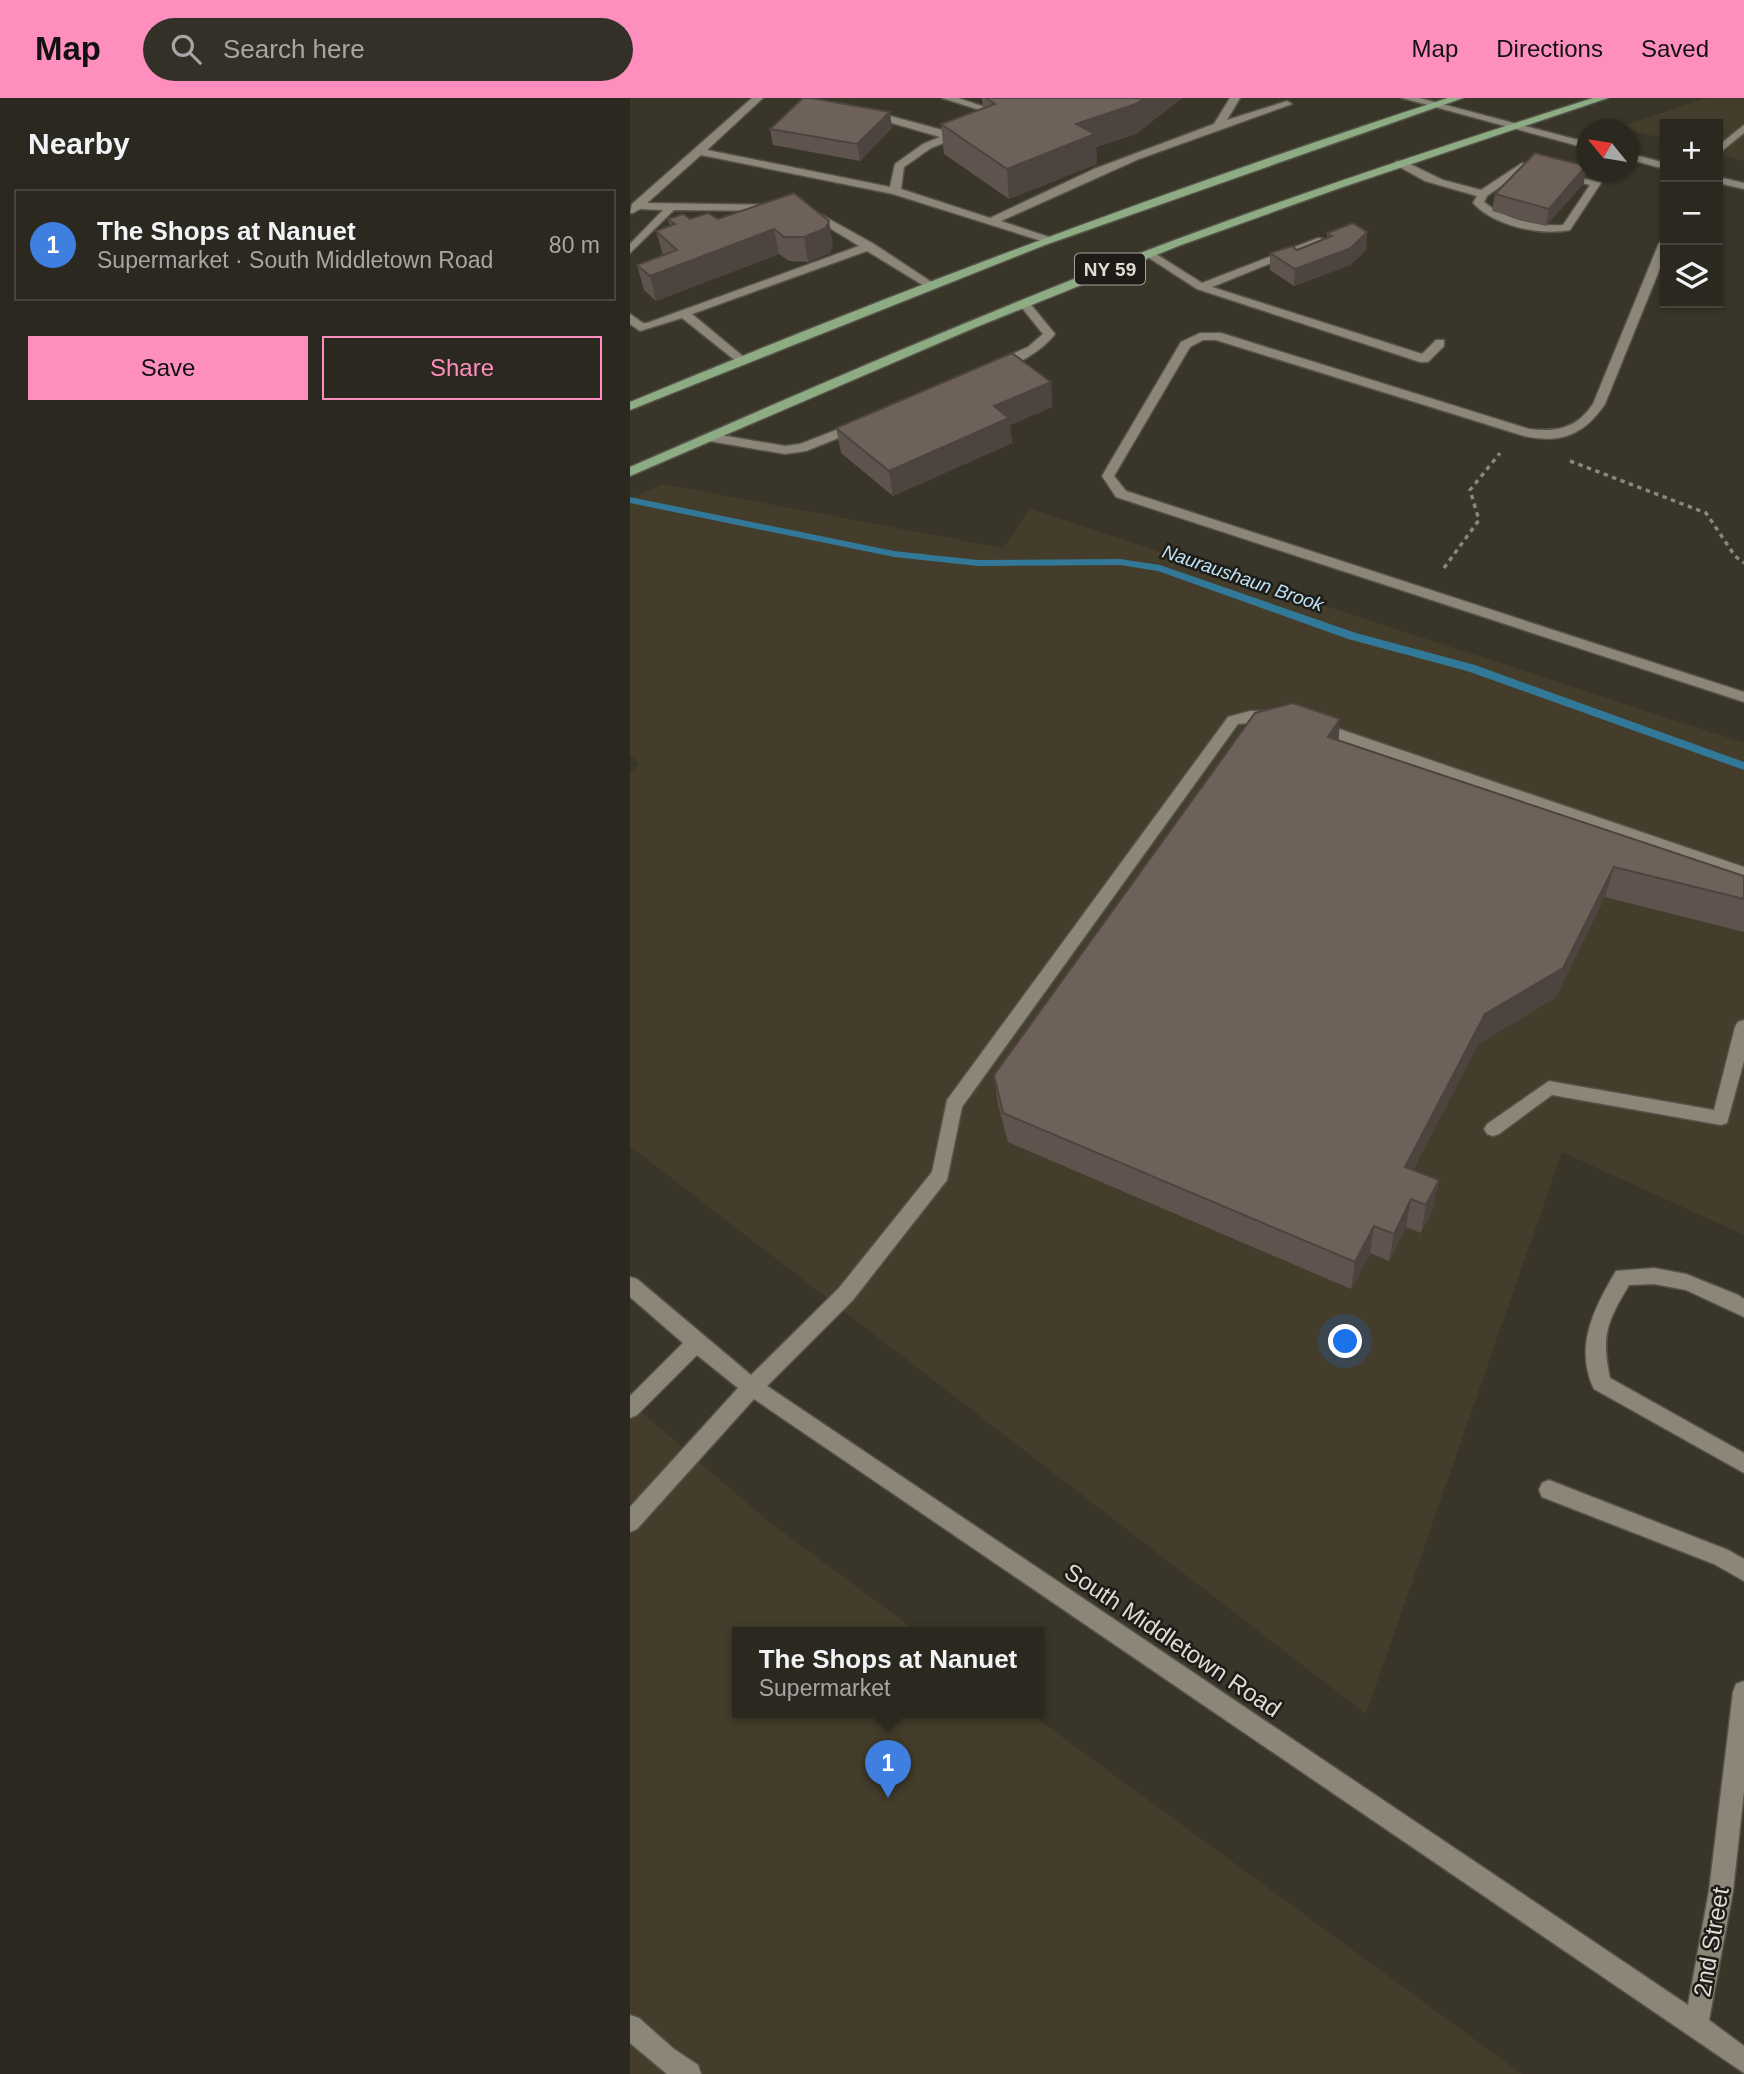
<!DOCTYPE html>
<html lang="en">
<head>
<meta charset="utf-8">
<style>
	:root { --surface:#2b281f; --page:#333028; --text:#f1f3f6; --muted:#a6a6a4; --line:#47443d; --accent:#fd8ebe }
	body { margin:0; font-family:Helvetica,sans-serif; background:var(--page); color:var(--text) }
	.controls { position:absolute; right:21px; top:21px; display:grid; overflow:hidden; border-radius:0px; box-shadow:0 2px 5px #0004 }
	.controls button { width:63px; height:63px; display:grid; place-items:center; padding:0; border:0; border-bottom:2px solid var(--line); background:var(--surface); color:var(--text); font:35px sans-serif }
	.compass { position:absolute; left:946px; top:21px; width:63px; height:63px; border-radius:50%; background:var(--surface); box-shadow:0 2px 5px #0004; rotate:300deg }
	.you { position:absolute; left:716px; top:1244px; width:24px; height:24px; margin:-18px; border:5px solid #fff; border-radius:50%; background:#1a73e8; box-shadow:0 0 0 10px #1a73e833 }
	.badge { display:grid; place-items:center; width:46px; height:46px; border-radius:50%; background:var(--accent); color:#fff; font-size:23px; font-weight:700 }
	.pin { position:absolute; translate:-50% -58px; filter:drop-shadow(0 2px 4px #0008) }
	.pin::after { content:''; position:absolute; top:37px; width:24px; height:21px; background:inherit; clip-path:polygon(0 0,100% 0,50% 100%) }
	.popup { position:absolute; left:102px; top:1529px; width:312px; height:91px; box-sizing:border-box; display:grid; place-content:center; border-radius:0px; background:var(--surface); filter:drop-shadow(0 2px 5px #0005); font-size:23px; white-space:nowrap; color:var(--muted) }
	.popup b { font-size:26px; color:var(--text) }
	.popup::after { content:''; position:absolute; left:50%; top:100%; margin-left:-14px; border:14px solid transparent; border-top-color:var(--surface) }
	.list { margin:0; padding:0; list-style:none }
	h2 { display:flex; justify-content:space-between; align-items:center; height:91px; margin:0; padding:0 28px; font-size:30px }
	h2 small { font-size:23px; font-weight:400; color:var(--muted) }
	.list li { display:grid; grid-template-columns:46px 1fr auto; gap:21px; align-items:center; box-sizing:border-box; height:112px; margin:0 14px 14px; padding:0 14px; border:2px solid var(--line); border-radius:0px }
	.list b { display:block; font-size:26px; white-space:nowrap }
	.list p { margin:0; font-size:23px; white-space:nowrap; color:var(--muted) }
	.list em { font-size:23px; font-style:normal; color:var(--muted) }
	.actions { display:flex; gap:14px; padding:21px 28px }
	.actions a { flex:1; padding:16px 0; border:2px solid var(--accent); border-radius:0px; text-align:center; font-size:24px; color:var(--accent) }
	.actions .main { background:var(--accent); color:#111 }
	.icon { flex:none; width:38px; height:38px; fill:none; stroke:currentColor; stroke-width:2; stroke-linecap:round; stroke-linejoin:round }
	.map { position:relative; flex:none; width:1114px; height:1976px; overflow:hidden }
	header { display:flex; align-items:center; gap:42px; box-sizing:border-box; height:98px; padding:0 35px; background:var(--accent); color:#111 }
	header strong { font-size:33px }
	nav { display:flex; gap:38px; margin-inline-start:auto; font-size:24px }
	.search { width:490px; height:63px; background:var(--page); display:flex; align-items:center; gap:18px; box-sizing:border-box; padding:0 24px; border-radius:38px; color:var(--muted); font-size:26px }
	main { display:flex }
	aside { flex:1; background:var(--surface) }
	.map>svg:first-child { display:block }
</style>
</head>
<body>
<header>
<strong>Map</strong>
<div class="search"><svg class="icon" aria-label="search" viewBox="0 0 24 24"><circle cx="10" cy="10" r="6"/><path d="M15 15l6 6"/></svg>Search here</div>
<nav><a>Map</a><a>Directions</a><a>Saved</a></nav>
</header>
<main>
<aside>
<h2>Nearby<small></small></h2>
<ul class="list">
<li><span class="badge" style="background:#3f7fe0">1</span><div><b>The Shops at Nanuet</b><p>Supermarket · South Middletown Road</p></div><em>80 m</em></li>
</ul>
<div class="actions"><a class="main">Save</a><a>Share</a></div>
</aside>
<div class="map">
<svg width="1114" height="1976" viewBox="0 0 1114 1976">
	<rect width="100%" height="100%" fill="#393529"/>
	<!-- built -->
	<g fill="#443d2b">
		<path d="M1077 0H1114V63L1088 56V26H1035V41L989 29Z"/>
		<path d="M33 386 373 450 400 411 1114 645V1137L932 1054 736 1616 0 1048V676L9 665 0 658V401Z"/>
		<path d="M0 1304 139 1424 288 1534H107V1614H398L892 1976H0Z"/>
	</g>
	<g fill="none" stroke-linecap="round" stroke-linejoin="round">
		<!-- stream -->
		<path fill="#327898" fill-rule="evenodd" d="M0 399 264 453 348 462 490 461 530 467 726 535 845 567 1114 664V672L837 573 718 541 528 473 490 467 348 468 264 459 0 405Z"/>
		<!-- minor casing -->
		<g stroke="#555248" stroke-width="3">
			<g id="minor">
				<path d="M122 0H133L77 52 260 89 265 66 293 46 310 39 234 17 233 15 238 12 327 36V40L301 50 274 69 271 91 360 120 464 71 584 26 600 0H610L597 22 657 3 662 6 509 61 371 123 422 140 424 142 418 145 263 96 71 57 17 105 150 107 155 110 150 113 44 112 0 155V146L33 112 10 111 3 115H0L2 106Z"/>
				<path d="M312 0H328L364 12 359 15Z"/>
				<path d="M772 0H789L956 44V50Z"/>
				<path d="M1114 27V35L1088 56V48Z"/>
				<path d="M998 55 1035 65V71L998 61Z"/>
				<path d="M766 63H774L813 82 851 92 892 65 971 85 940 132C910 138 864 128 843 105L847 98 795 83 766 67ZM894 72 960 87 933 127C907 129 874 121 854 104L857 98Z"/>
				<path d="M1088 79 1114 85V91L1088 85Z"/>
				<path d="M181 111 244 146 306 187 296 189 237 153 62 216 115 260V266L111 267 52 220 10 233 0 226V216L13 225H17L229 148 177 116V112Z"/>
				<path d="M688 140 698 142 582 189 792 256 806 242H814V248L798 264H790L567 191 513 156 523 154 572 185Z"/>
				<path d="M1035 142V158L975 306C954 337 931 346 894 338L586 242H573L560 249 484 378 496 393 1114 594V604L486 399 472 378 551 244 570 235H591L899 331C927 334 946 331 963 306L1029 145Z"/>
				<path d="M394 202 398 203 425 236C414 251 381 273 362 271V265L398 249 413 236 388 205Z"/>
				<path d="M227 324 231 325V331L176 353 155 356 79 343 73 339 79 335 155 348 170 346Z"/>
				<path d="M620 613H646L653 618 646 623 608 626 332 1009 317 1082 223 1202 137 1288 1058 1907 1079 1793 1103 1594 1106 1586 1114 1583V1693L1103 1793 1079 1922 1114 1948V1975L124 1301 7 1431 0 1434V1409L108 1290 67 1257 7 1317 0 1320V1298L53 1245 0 1199V1179L7 1181 121 1277 209 1190 302 1074 317 1002 598 619Z"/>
				<path d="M686 623 1114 769V781L681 632 679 628Z"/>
				<path d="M1114 922V963L1097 1025 1091 1027 922 997 869 1036 863 1038 857 1036 854 1031 857 1026 919 983 1084 1012 1105 929 1108 924Z"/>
				<path d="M1024 1170 1056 1176 1108 1197 1114 1201V1219L1056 1192 1024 1186 999 1187C977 1224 971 1237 980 1280L1114 1355V1375L964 1291C944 1249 964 1210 986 1173Z"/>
				<path d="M919 1382 1098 1452 1114 1461V1483L1084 1466 912 1399 909 1392 912 1385Z"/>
				<path d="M0 1917 9 1920 44 1951 68 1967 71 1976H37L0 1945Z"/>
			</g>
		</g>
		<!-- major casing -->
		<g stroke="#555248" stroke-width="3">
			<g id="major">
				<path d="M818 0H833L415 147 0 312V304C269 192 541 90 818 0Z"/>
				<path d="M963 0H978L710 90 551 147 344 230 0 378V369C179 291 359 212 542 143 681 91 822 45 963 0Z"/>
			</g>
		</g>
		<!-- path -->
		<g stroke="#89867c" stroke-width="3.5" stroke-dasharray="4.5 4.5" stroke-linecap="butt">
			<path d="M940 363 1076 415 1105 458 1114 465"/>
			<path d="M814 470 849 422 840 392 870 355"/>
		</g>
		<!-- minor -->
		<use href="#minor" fill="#8b8678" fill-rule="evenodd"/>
		<!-- major -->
		<use href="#major" fill="#8dac83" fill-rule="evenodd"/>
	</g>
	<!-- wall -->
	<g fill="#5f534d">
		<path d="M352 0H552L506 36 466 49 467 66 379 101 314 56 311 26 353 10Z"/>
		<path d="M262 30 230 63 143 47 140 31Z"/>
		<path d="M954 85 916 128 862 113 865 96Z"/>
		<path d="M164 95 203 147 200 155 178 164 159 163 149 156 26 203 14 192 7 167 33 158 26 133 40 128 38 121H88Z"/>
		<path d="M737 134 736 152 720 167 664 188 640 172V155L667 152 697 140V135Z"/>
		<path d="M421 284 422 309 380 327 382 345 263 398 211 355 206 330Z"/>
		<path d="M709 642 1114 778V834L975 799 925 900 848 946 783 1072 803 1110 791 1135 776 1129 759 1163 740 1155 721 1191 378 1044 368 1006 364 977Z"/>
	</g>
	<!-- shaded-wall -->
	<g fill="#4d443f">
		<path d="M514 0H552L506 36 466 49 467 66 379 101 377 71 446 26Z"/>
		<path d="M260 14 262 30 230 63 227 46Z"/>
		<path d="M956 69 954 85 916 128 919 111Z"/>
		<path d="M199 123 203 147 200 155 178 164 174 139Z"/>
		<path d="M144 131 149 156 26 203 20 178Z"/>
		<path d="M737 134 736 152 720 167 664 188 665 171Z"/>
		<path d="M421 284 422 309 380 327 382 345 263 398 259 373 364 308Z"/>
		<path d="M710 621 708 653 698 639Z"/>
		<path d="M984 769 975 799 925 900 848 946 770 1097 775 1069 855 916Z"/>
		<path d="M809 1082 803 1110 791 1135 796 1107Z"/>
		<path d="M781 1101 776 1129 759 1163 764 1136Z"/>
		<path d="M744 1128 740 1155 721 1191 725 1164Z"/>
	</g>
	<!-- building -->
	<g fill="#6e615a" stroke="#4d443f" stroke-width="2">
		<path d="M173 0H181L260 14 227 46 140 31Z"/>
		<path d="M356 0H514L506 6 446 26 465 36 377 71 311 26 365 6Z"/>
		<path d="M905 55 956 68 919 111 865 96Z"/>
		<path d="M164 95 199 123 196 130 174 139H154L144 131 20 178 7 167 47 152 26 133 45 126 38 121 53 116 60 121 78 115 88 121Z"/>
		<path d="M723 125 737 134 721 150 665 171 640 155 662 148 667 152 702 138 697 135Z"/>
		<path d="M382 255 421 284 364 308 379 320 259 373 206 330Z"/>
		<path d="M663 605 710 621 698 639 1114 778V801L984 769 933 870 855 916 775 1069 809 1082 796 1107 781 1101 764 1136 744 1128 725 1164 373 1015 364 977 625 615Z"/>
	</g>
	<g text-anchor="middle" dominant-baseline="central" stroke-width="5" stroke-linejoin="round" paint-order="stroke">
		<!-- shield labels -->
		<rect fill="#1e1c17" stroke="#a5a29c" stroke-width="2" x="445" y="155.5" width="70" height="31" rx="5"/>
		<g font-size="19" font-weight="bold" fill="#dfdcd5">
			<text x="480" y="171">NY 59</text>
		</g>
		<!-- far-water labels -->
		<g font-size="19" font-style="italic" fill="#bde1f5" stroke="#1e1c17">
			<text transform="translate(613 480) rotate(19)">Nauraushaun Brook</text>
		</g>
		<!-- near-street labels -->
		<g font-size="24" fill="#dfdcd5" stroke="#1e1c17">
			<text transform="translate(543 1542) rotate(34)">South Middletown Road</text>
			<text transform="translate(1081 1844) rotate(-80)">2nd Street</text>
		</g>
	</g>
</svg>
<div class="controls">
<button>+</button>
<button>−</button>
<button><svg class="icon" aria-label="layers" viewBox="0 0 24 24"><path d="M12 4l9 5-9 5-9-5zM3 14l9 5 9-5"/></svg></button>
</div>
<svg class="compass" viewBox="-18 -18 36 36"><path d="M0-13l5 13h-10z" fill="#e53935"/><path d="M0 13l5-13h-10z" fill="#a6a6a4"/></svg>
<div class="you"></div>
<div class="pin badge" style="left:258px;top:1700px;background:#3f7fe0">1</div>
<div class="popup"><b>The Shops at Nanuet</b>Supermarket</div>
</div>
</main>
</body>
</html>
